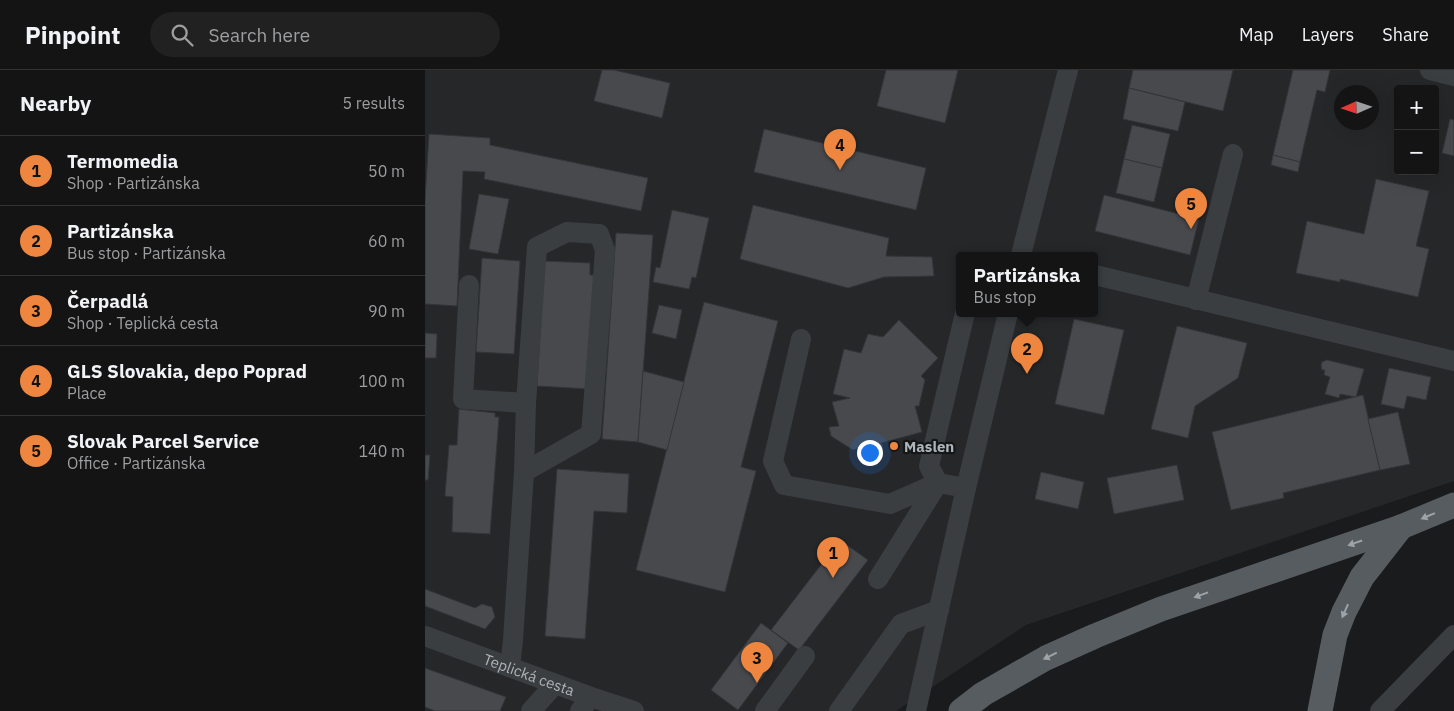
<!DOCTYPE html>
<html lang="en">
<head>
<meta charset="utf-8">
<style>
	:root { --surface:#141415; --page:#212122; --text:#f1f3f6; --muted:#9d9ea0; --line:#333334; --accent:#ee8640 }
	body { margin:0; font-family:"IBM Plex Sans",sans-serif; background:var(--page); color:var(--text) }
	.controls { position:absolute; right:15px; top:15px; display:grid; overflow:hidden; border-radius:5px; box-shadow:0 5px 20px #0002 }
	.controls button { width:45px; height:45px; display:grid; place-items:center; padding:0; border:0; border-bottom:1px solid var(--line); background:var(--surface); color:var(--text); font:25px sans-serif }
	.compass { position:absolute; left:909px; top:15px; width:45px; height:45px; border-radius:50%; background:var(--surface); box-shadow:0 5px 20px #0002; rotate:267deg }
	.you { position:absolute; left:444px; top:382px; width:18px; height:18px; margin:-12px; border:4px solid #fff; border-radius:50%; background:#1a73e8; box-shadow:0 0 0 8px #1a73e833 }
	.badge { display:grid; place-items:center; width:32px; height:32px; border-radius:50%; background:var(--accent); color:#111; font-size:16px; font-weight:700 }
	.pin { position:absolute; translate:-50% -41px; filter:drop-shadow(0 1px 2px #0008) }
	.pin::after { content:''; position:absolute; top:26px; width:18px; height:15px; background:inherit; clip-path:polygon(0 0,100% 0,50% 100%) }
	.popup { position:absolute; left:531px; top:182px; width:142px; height:65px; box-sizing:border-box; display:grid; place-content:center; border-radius:5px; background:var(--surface); filter:drop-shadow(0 1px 4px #0005); font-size:16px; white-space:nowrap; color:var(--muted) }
	.popup b { font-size:19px; color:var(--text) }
	.popup::after { content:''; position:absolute; left:50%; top:100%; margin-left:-10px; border:10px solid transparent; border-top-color:var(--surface) }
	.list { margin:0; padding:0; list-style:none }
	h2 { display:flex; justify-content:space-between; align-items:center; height:65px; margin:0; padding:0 20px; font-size:21px }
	h2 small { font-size:16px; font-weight:400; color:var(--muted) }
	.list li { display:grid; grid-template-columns:32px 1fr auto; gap:15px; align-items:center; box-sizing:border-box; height:70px; padding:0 20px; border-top:1px solid var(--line) }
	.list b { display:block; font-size:19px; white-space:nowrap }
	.list p { margin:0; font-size:16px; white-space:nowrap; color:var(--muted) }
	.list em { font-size:16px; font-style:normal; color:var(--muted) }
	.icon { flex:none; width:28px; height:28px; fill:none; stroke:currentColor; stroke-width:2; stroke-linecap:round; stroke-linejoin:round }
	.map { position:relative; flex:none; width:1029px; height:641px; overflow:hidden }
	header { display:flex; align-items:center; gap:30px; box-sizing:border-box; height:70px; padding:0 25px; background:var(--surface); border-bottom:1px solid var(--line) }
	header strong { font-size:24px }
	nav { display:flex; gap:28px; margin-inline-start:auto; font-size:18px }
	.search { width:350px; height:45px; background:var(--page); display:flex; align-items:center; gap:12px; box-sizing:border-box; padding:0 18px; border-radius:28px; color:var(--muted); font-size:19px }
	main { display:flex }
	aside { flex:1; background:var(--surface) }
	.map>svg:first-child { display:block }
</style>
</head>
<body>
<header>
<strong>Pinpoint</strong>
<div class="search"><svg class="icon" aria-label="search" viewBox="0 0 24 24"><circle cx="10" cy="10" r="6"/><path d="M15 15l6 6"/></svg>Search here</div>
<nav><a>Map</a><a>Layers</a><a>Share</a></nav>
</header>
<main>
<aside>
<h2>Nearby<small>5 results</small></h2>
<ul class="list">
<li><span class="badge">1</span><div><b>Termomedia</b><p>Shop · Partizánska</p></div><em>50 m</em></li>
<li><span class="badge">2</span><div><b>Partizánska</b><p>Bus stop · Partizánska</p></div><em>60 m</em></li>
<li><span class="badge">3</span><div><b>Čerpadlá</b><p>Shop · Teplická cesta</p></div><em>90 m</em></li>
<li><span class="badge">4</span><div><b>GLS Slovakia, depo Poprad</b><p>Place</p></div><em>100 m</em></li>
<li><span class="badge">5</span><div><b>Slovak Parcel Service</b><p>Office · Partizánska</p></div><em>140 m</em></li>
</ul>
</aside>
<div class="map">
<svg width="1029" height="641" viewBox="0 0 1029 641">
	<rect width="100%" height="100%" fill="#1a1b1c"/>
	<!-- built -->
	<path fill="#262729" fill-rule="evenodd" d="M0 0H1029V411L601 555 471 641H0ZM973 19H1010V101H973ZM916 22H946V52H916ZM534 185H670V243H534Z"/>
	<!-- building -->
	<g fill="#47494c" stroke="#343538">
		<path d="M177 0H189L245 13 237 48 169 31Z"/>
		<path d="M461 0H533L520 53 452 36Z"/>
		<path d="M708 0H808L798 41 704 18Z"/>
		<path d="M868 0H905L900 22 892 20 875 92 848 85Z"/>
		<path d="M704 18 760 32 753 61 698 49Z"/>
		<path d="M1025 49 1029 50V86L1017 83Z"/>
		<path d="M707 55 745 64 737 98 699 89Z"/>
		<path d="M339 59 501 98 491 140 329 102Z"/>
		<path d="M4 64 65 68V75L223 108 216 141 59 109 60 102 38 101 32 236 0 234V130Z"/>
		<path d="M848 85 875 92 873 102 846 95Z"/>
		<path d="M699 89 737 98 729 132 691 123Z"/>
		<path d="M951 109 1004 121 991 176 1004 179 993 227 915 209V212L871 203 882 151 939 164Z"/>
		<path d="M54 124 84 129 73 184 44 179Z"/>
		<path d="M679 125 774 149 765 185 670 161Z"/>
		<path d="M328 135 464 168 461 186 507 187 509 206 459 207 423 218 315 189Z"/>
		<path d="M247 140 284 148 271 208 267 207 264 219 228 212 231 197 235 198Z"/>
		<path d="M191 163 228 165 213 372 177 369Z"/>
		<path d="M57 188 95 191 89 284 51 282Z"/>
		<path d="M119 191 165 193V205H171L165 319 112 316Z"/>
		<path d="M279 232 353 251 316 397 331 401 300 522 211 500Z"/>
		<path d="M234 235 257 240 251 269 227 263Z"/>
		<path d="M649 249 699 260 679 345 630 334Z"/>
		<path d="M474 250 513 288 496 306 500 310 494 336H490L497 362 456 373 458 377 438 383 437 377 428 380 406 366 404 357 414 356 407 332 425 328 408 324 419 279 436 283 443 264 458 267Z"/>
		<path d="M752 256 822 273 813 308 770 336 763 368 726 359Z"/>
		<path d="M0 263 12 264 11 288H0Z"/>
		<path d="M902 290 939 299 931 327 915 324 914 328 900 324 905 307 899 305 900 300H897L896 295 897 292Z"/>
		<path d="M964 298 1006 307 1001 330 982 326 979 339 956 334Z"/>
		<path d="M218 301 259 312 242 380 213 372Z"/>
		<path d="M938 325 955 400 858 423 859 428 806 440 787 362Z"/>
		<path d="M34 339 70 343V347H74L65 464 27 462 28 427 20 426 24 375H32Z"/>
		<path d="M973 342 985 394 955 400 943 349Z"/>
		<path d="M0 385H5L3 410H0Z"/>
		<path d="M752 395 759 430 689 444 682 408Z"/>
		<path d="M132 399 204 404 202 443 169 441 160 569 120 566Z"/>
		<path d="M616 402 659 412 653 439 610 429Z"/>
		<path d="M415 470 443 490 374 580 346 560Z"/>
		<path d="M0 519 50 538 57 534 67 537 70 547 60 559 0 536Z"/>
		<path d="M336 553 363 573 313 640 286 620Z"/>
		<path d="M0 598 81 627 75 641H10L0 637Z"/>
	</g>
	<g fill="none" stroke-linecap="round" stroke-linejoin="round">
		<!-- minor -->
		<g stroke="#3b3e41" stroke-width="20">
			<path d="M1005 0 1029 6"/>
			<path d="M596 185 643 0"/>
			<path d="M670 205 1029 291"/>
			<path d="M44 215 38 329 101 333"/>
			<path d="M771 230 808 84"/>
			<path d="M376 269 348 391 359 415 465 434 513 413 541 418"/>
			<path d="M453 509 513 413 504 396 540 243"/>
			<path id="s1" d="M0 566 166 627 209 641"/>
			<path d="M85 597 88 570 99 402 101 333 112 177 142 162 174 164 180 180 166 364 99 402"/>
			<path d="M106 641 130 614"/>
			<path d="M155 641 166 627"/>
			<path d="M340 641 380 586"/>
			<path d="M414 641 476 554 514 540"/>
			<path d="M491 641 541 418 583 243"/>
			<path d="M955 641 1029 565"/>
		</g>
		<!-- major -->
		<g stroke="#575c60" stroke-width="25">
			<path d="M536 641 558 624 621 588 670 566 736 539 976 457 1029 435"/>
			<path d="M895 641 910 565 919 542 937 507 976 457"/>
		</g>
	</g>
	<!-- one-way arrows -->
	<defs><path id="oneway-solid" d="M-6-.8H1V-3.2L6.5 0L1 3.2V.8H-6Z" transform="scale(1.25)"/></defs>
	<g fill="#9ca3a9">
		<use href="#oneway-solid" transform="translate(1003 446) rotate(157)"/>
		<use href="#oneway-solid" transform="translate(930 473) rotate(161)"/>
		<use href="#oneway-solid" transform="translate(776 525) rotate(160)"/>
		<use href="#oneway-solid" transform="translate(920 541) rotate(114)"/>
		<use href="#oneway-solid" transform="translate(625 586) rotate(154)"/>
	</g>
	<!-- markers -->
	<circle fill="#ee8640" stroke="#151617" stroke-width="2" cx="469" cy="376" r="5"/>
	<g text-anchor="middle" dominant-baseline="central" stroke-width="4.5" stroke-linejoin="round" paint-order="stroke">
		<!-- poi labels -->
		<g font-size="15" font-weight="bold" fill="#adb5bb" stroke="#151617" text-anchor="start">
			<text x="479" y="376">Maslen</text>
		</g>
		<!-- street labels -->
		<g font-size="15" fill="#adb5bb" stroke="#151617">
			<text stroke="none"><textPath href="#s1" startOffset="111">Teplická cesta</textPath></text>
		</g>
	</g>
</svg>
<div class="controls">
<button>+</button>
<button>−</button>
</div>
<svg class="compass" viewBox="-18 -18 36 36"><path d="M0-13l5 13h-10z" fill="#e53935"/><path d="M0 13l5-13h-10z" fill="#9d9ea0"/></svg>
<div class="you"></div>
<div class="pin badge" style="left:408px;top:508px">1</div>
<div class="pin badge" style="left:602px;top:304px">2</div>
<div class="popup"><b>Partizánska</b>Bus stop</div>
<div class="pin badge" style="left:332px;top:613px">3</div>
<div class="pin badge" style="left:415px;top:100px">4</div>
<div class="pin badge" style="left:766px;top:159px">5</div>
</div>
</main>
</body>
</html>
